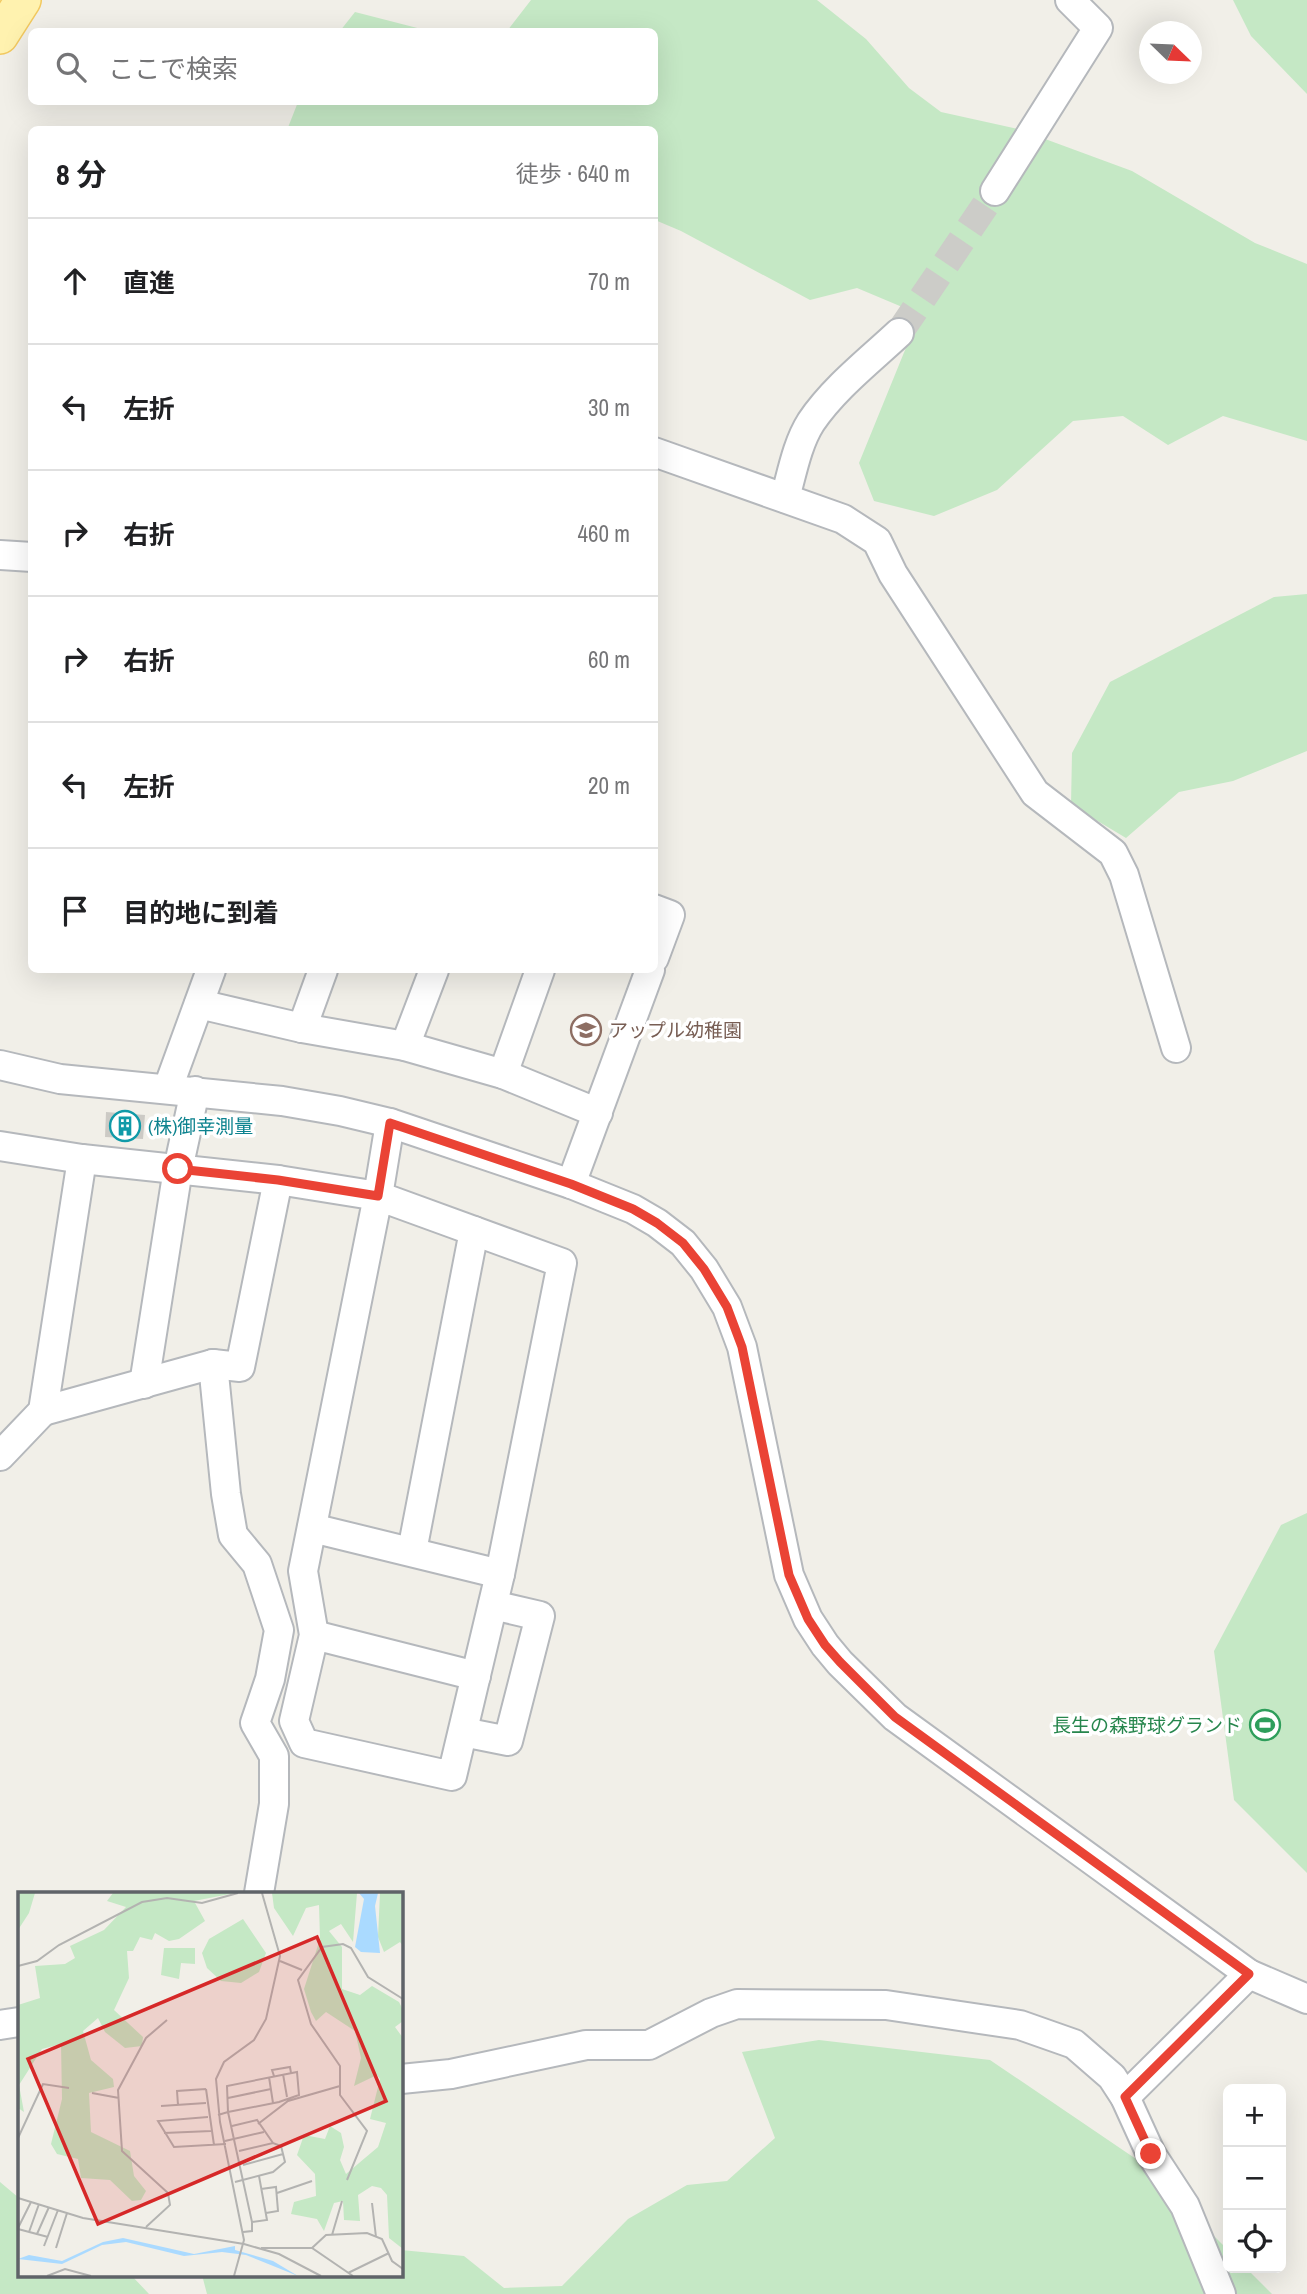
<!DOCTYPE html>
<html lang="ja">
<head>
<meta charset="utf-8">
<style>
	:root { --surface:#fff; --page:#f2f2f2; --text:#202124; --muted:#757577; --line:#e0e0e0 }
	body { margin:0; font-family:"Archivo Narrow","Noto Sans JP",sans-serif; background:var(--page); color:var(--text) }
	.controls { position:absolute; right:21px; bottom:21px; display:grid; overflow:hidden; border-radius:10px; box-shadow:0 7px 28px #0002 }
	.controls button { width:63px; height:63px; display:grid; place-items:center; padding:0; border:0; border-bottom:2px solid var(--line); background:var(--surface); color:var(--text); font:35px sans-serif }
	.compass { position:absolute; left:1139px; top:21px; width:63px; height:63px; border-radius:50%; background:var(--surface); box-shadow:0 7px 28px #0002; rotate:113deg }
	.stop { position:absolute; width:21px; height:21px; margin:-16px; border:5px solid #ea4335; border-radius:50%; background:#fff }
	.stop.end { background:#ea4335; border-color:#fff; box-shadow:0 2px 7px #0008 }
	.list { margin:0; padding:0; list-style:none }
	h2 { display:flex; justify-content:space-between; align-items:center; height:91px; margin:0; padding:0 28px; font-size:30px }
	h2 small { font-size:23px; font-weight:400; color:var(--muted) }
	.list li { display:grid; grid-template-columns:46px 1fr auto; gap:21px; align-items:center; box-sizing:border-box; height:126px; padding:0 28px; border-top:2px solid var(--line) }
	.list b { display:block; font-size:26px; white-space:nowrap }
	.list em { font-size:23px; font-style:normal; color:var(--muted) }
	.icon { flex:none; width:38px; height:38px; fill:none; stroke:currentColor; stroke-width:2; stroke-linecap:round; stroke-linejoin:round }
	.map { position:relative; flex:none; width:1307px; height:2294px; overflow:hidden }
	.search { position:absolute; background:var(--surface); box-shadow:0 7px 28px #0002; left:28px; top:28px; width:630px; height:77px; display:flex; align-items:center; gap:18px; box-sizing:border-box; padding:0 24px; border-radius:10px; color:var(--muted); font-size:26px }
	.panel { position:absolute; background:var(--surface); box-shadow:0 7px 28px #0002; left:28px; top:126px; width:630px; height:847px; border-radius:10px }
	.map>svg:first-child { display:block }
</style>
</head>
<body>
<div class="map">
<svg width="1307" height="2294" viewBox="0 0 1307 2294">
	<rect width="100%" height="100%" fill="#f1efe8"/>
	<!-- green -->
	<g fill="#c5e8c5">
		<path d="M531 0H817L866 39 909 88 941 112 1018 129 1132 171 1255 243 1307 264V441L1223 416 1168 445 1123 416 1073 421 997 490 934 516 874 501 859 463 914 328 907 309 857 288 810 300 681 231 655 220 654 130H287L298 102H654V32L507 31Z"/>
		<path d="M1233 0H1307V94L1251 36Z"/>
		<path d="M355 12 429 31H340Z"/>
		<path d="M1307 594V751L1233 781 1179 792 1126 838 1071 805 1072 753 1110 682 1274 597Z"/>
		<path d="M1307 1513V1873L1234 1800 1214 1651 1281 1525Z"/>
		<path d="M819 2040 990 2060 1139 2161 1228 2250V2268H1246L1272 2294H207L202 2275H401V2250L464 2256 504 2288 562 2286 628 2219 687 2185 727 2181 775 2138 742 2052Z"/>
		<path d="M0 2182 19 2198V2275H131L149 2294H0Z"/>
	</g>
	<!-- building -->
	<path fill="#cccac5" d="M106 1112 145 1115 143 1139 105 1137Z"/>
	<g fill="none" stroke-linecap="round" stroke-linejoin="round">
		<!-- minor-tunnel -->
		<path stroke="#ccccc8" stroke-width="28" stroke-dasharray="28 14" stroke-linecap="butt" d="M899 333 995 191"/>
		<!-- minor casing -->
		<g stroke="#b5b8bc" stroke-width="32">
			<g id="minor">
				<path d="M995 191 1098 28 1070 0"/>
				<path d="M654 452 843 519 877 541 893 574 1035 793 1113 853 1124 875 1176 1048"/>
				<path d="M785 498C792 473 797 444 811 422 834 388 869 361 899 333"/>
				<path d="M0 555 32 557"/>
				<path d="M654 909 670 915 654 958"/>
				<path d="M199 1004 302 1028 405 1046 503 1074 598 1113"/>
				<path d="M302 1028 323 970"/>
				<path d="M405 1046 434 970"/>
				<path d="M0 1065 60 1079 282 1101 340 1111 390 1123 571 1184 633 1209 657 1223 683 1243 704 1269 727 1307 742 1347 789 1575 808 1619 825 1645 840 1663 895 1717 1249 1974 1307 1999"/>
				<path d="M503 1074 540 970"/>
				<path d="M168 1088 211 970"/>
				<path d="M0 1146 82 1159 278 1180 378 1196 562 1263 500 1574 452 1776 304 1743 294 1721 314 1635 303 1571 378 1196 390 1123"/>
				<path d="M571 1184 650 970"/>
				<path d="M213 1364 226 1494 233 1535 257 1564 279 1630 270 1679 255 1723 274 1756V1804L259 1893"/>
				<path d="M144 1384 178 1169 195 1091"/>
				<path d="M43 1411 213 1364 240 1367 278 1180"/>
				<path d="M0 1456 43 1411 82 1159"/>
				<path d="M312 1528 500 1574"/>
				<path d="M412 1551 474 1231"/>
				<path d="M314 1635 476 1676"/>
				<path d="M463 1732 508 1741 540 1616 493 1605"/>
				<path d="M0 2025 19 2022"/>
				<path d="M401 2079 451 2074 586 2045H649L711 2013 737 2004 886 2005 1020 2025 1074 2044 1112 2077 1125 2097 1151 2154 1185 2206 1221 2294"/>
				<path d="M1125 2097 1249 1974"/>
			</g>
		</g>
		<!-- major casing -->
		<g stroke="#f2c960" stroke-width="38">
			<path id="major" d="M0 36 23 0"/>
		</g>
		<!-- minor -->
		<use href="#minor" stroke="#fff" stroke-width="28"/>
		<!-- major -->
		<use href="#major" stroke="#fff2af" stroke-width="35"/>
	</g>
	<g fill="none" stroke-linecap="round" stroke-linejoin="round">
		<!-- route -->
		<path stroke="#ea4335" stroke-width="9" d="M178 1169 278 1180 378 1196 390 1123 571 1184 633 1209 657 1223 683 1243 704 1269 727 1307 742 1347 789 1575 808 1619 825 1645 840 1662 895 1717 1249 1974 1125 2097 1151 2154"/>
	</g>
	<!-- icons -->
	<defs>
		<g id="school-ring" transform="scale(1.575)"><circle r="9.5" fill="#fff" stroke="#8d6e63" stroke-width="1.5"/><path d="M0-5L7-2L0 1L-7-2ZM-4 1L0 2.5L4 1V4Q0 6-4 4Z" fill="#8d6e63"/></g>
		<g id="building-ring" transform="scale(1.575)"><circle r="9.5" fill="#fff" stroke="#0f9aa8" stroke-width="1.5"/><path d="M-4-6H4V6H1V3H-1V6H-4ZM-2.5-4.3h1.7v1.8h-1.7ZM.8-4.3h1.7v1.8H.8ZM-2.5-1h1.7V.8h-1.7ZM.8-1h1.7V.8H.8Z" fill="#0f9aa8"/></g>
		<g id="stadium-ring" transform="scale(1.575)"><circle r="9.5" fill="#fff" stroke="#2e9e5b" stroke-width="1.5"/><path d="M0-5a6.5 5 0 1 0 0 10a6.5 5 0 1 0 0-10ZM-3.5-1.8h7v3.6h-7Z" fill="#2e9e5b"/></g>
	</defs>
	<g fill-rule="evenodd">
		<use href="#school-ring" x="586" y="1030"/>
		<use href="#building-ring" x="125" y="1126"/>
		<use href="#stadium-ring" x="1265" y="1725"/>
	</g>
	<g text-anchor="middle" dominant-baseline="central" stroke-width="7" stroke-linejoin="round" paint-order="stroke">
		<!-- education labels -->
		<g font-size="19" fill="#785e54" stroke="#fff" text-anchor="start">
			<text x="609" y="1030">アップル幼稚園</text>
		</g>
		<!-- culture labels -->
		<g font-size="19" fill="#0d838f" stroke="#fff" text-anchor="start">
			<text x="148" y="1126">(株)御幸測量</text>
		</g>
		<!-- leisure labels -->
		<g font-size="19" fill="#27864d" stroke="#fff" text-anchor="end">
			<text x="1242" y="1725">長生の森野球グランド</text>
		</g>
	</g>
	<!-- overview -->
	<g transform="translate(18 1892)">
		<rect width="385" height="385" fill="#f1efe8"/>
		<path d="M0 1H17L11 21 0 38ZM95 1H217L176 9 187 29 161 47 151 49 137 41 134 48 122 45 115 59H109L111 86 96 118 125 145 124 154 107 156 87 140 80 126 65 139 73 168 95 187 96 195 71 201 73 240 112 259 116 284 128 299 123 308 114 309 92 288 63 286 60 267 39 262 33 252 44 207 43 152 24 157 1 193 6 220 0 216V113L22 106 17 74 47 72 57 66 52 54 86 38 108 15 89 9ZM254 1H339L335 50 323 32 311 39 324 55V97L342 103 354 94 381 110 385 118V129L377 135 385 146V357L371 346 369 303 363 296 354 294 340 303 342 329 326 328 325 309 316 311 306 339 299 327 273 322 276 310 298 304 297 282 279 263 286 243 307 247 312 234 323 241 326 255 322 268 328 282 360 255 368 231 352 227 362 187 359 183 336 194 343 166 337 139 308 120 298 129 293 120 286 97 302 47 301 13 288 16 275 44 256 16ZM362 1H385V54L382 50 366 60 360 45ZM225 27 248 61 241 80 223 91 203 89 189 76 184 61 191 47ZM146 56H177V72L163 71 161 87 143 83Z" fill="#c5e8c5"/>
		<path d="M341 1H360L357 14 362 61 343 60 337 55 346 7ZM105 346 176 362 217 354V358L255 369 280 384 228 363 204 360 166 364 108 350 84 353 44 372 0 367 11 363 44 369 85 350Z" fill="#aadaff"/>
		<path fill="none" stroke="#b3b3b1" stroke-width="2" d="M262 69 284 78M0 74 19 69 41 53 124 10 149 6 184 11 220 1M265 182 269 205M256 184 254 178 272 175 273 181M251 185 255 211M188 197 196 253M74 201 101 206M210 206 253 197M160 213 159 199 188 197M143 214 188 211M200 223 210 220 261 210 281 203 279 180 209 194 210 220 234 330V339L225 340M190 225 140 229 156 255 208 252M240 232 270 209 322 194M214 234 239 228 255 251M146 241 193 239M0 246 25 192 51 196M207 249 246 240M225 273 265 262M329 288 349 239 322 203V174L293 132 280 88 304 55 325 52 333 56 350 85 385 107M217 290 255 280 267 270 263 254 255 251 221 259M243 297 258 295 260 319 248 321M259 301 294 289M0 306 65 326 226 352 261 362 303 384M354 311 358 345M234 330 249 328 241 284M128 335 152 313 150 301 104 259 100 198 128 146 149 128M0 336 13 310M0 337 30 345M11 340 21 312M19 342 31 315M314 343 324 309M26 354 40 318M38 356 49 321M243 356H294L335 384M294 356 308 343 349 341 364 347 374 369 385 377M330 381 371 361M29 384 47 377 73 384M216 384 226 348 202 230 198 187 206 170 236 148 248 127 262 64 244 1"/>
		<path fill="#d62828" fill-opacity="0.15" stroke="#d62828" stroke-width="3.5" d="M299 45 368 209 80 332 10 167Z"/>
		<rect width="385" height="385" fill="none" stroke="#5f6368" stroke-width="3.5"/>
	</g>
</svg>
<div class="controls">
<button>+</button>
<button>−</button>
<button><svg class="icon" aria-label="locate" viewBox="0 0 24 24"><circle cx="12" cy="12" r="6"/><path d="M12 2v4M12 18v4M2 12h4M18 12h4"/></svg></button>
</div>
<svg class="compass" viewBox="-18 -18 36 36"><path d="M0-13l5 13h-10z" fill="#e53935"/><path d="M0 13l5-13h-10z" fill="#757577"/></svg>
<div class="stop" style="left:178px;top:1169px"></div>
<div class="stop end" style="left:1151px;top:2154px"></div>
<div class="search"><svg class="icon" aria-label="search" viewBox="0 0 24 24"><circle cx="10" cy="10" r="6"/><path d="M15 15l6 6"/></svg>ここで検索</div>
<section class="panel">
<h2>8 分<small>徒歩 · 640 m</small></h2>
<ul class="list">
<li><svg class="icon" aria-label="ahead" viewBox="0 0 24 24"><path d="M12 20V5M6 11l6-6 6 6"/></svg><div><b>直進</b></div><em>70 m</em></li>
<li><svg class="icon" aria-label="left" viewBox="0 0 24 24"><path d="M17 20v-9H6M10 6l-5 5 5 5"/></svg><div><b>左折</b></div><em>30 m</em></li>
<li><svg class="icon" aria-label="right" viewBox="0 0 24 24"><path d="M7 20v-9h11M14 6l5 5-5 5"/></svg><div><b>右折</b></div><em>460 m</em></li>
<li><svg class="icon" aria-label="right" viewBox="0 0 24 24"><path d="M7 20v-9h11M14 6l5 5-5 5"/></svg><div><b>右折</b></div><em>60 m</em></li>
<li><svg class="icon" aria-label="left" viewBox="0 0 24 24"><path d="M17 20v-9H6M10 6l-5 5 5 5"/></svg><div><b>左折</b></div><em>20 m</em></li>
<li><svg class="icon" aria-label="arrive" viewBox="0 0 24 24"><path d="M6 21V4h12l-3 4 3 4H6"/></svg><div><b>目的地に到着</b></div></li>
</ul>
</section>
</div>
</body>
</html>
